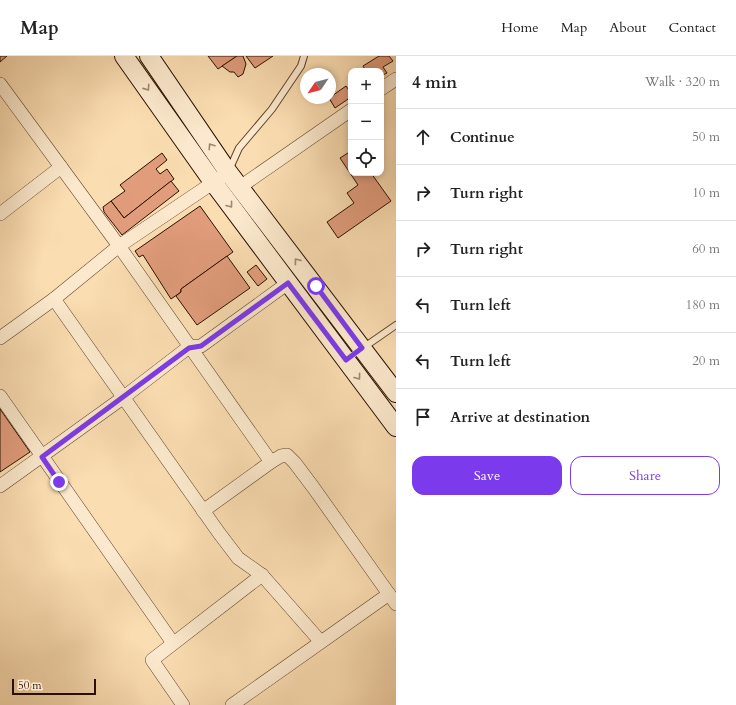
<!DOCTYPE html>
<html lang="en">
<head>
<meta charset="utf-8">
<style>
	:root { --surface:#fff; --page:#f6f6f6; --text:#222; --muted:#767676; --line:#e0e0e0; --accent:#7c3aed }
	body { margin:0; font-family:Cardo,serif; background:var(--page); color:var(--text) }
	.controls { position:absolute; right:12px; top:12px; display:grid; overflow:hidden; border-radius:8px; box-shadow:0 2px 6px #0003 }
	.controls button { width:36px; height:36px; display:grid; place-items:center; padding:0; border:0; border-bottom:1px solid var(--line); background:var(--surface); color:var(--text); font:20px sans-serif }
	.compass { position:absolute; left:300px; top:12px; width:36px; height:36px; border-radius:50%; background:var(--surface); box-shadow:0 2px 6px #0003; rotate:235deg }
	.scale { position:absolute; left:12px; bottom:10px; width:84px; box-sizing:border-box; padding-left:4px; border:2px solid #290f00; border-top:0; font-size:11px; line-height:14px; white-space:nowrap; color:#290f00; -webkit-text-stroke:3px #fce9cd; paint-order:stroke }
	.stop { position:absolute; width:12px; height:12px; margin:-9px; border:3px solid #7c3aed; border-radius:50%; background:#fff }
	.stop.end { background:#7c3aed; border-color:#fff; box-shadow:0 1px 4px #0008 }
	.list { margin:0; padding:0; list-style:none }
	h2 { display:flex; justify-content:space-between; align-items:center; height:52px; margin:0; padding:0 16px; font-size:17px }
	h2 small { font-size:13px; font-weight:400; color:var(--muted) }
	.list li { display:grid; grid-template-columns:26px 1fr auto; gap:12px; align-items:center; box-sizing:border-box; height:56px; padding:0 16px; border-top:1px solid var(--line) }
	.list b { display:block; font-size:15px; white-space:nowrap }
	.list em { font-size:13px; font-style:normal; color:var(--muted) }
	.actions { display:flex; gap:8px; padding:12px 16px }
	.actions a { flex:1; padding:9px 0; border:1px solid var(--accent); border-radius:12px; text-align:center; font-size:14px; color:var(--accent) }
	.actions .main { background:var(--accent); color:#fff }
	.icon { flex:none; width:22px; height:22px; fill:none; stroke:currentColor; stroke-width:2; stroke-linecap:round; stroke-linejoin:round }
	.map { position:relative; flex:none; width:396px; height:649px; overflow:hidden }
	header { display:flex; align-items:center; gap:24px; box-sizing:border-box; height:56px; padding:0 20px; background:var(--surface); border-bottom:1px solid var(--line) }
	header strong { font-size:19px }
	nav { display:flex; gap:22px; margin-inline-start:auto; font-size:14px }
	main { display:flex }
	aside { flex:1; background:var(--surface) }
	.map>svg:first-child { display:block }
</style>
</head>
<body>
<header>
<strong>Map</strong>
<nav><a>Home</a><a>Map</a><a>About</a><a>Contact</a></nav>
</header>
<main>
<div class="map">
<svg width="396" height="649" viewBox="0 0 396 649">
	<rect width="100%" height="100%" fill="#fbddb2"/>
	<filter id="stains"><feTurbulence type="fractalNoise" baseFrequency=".005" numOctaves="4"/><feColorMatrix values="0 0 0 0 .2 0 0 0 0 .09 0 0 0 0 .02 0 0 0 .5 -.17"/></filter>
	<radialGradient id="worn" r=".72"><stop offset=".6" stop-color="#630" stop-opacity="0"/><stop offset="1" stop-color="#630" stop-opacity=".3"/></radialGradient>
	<!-- building -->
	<g fill="#e19c7c" stroke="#290f00">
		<path d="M0 0H7L0 6Z"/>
		<path d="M208 0H237L218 13Z"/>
		<path d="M237 0H243L246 8 243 18 238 21 234 16H230L222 10Z"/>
		<path d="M246 0H273L255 12Z"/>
		<path d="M379 0H389L393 5 383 11 387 17 381 20V15H366L363 10Z"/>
		<path d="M346 30 351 37V41L335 52 329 42Z"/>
		<path d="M351 95V117H371L391 145 338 182 327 166 354 147 347 137 358 129 340 102Z"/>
		<path d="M162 97 167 104 156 113 160 118 167 113 174 123 124 162 111 145 125 135 120 129Z"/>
		<path d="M171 125 179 135 122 179 104 156 103 151 111 145 124 162Z"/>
		<path d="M200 150 233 196 181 233V236L171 243 143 199 139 201 135 195Z"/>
		<path d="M227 200 250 232 197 269 176 240 181 236V233Z"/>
		<path d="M256 209 267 223 258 230 247 216Z"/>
		<path d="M0 353 30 396 0 416Z"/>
	</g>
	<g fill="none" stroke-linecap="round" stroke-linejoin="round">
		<!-- service casing -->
		<g stroke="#5e422c" stroke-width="8">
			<g id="service">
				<path d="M230 112 239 92 272 53 301 10 304 0"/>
				<path d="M347 303 396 269"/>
			</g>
		</g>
		<!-- minor casing -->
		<g stroke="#5e422c" stroke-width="14">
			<g id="minor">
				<path d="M0 28 119 190 271 406"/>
				<path d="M381 33 396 23"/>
				<path d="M240 131 351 54"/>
				<path d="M0 158 61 111"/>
				<path d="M54 243 219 477 238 502 262 519 320 585"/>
				<path d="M0 282 54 243 119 190 220 122"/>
				<path d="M0 340 173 587"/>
				<path d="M0 430 124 341 189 291 201 290 288 227"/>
				<path d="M203 455 271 406 281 400 287 399 295 407 313 431 396 548"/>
				<path d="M183 649 152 604 262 519"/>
				<path d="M232 649 389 538"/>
			</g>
		</g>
		<!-- secondary casing -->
		<g stroke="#290f00" stroke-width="20">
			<g id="secondary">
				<path d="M124 0 213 126 396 371"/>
				<path d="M149 0 228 116 396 337"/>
			</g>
		</g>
		<!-- service -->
		<use href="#service" stroke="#fce9cd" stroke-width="6"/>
		<!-- minor -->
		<use href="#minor" stroke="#fce9cd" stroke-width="13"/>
		<!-- secondary -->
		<use href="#secondary" stroke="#fce9cd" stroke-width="18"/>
	</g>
	<!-- one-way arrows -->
	<defs><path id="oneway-chevron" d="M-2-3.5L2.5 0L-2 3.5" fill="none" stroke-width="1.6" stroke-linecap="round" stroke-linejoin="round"/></defs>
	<g stroke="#9d8771">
		<use href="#oneway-chevron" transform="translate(147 32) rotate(55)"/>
		<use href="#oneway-chevron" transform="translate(211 90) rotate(-124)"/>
		<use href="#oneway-chevron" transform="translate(230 149) rotate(53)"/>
		<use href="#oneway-chevron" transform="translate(297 205) rotate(-127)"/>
		<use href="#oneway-chevron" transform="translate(358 321) rotate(53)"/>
	</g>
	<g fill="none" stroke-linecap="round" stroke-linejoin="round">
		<!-- route -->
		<path stroke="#7c3aed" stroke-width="5" d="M59 426 42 401 189 292 201 290 288 227 346 304 362 292 316 230"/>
	</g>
	<rect width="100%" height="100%" filter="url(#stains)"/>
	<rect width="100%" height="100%" fill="url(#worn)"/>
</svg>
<div class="controls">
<button>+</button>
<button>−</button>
<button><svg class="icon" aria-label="locate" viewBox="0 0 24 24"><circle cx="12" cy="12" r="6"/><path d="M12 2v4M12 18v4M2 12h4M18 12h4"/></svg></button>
</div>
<svg class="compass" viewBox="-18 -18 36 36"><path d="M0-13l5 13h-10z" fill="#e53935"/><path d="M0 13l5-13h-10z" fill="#767676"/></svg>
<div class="scale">50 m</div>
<div class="stop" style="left:316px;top:230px"></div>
<div class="stop end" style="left:59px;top:426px"></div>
</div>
<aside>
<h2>4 min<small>Walk · 320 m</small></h2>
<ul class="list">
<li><svg class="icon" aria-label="ahead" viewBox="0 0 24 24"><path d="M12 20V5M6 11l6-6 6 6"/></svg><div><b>Continue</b></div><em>50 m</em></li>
<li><svg class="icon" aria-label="right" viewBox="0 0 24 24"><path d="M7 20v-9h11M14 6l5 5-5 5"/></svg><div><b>Turn right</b></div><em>10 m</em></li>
<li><svg class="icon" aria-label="right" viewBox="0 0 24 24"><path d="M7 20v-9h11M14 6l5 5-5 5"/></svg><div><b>Turn right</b></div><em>60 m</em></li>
<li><svg class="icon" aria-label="left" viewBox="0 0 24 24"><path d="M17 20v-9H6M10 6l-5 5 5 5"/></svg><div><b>Turn left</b></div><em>180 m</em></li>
<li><svg class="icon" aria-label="left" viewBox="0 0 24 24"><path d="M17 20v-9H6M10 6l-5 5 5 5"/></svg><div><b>Turn left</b></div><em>20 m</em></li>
<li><svg class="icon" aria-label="arrive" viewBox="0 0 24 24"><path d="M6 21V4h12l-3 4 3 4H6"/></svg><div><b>Arrive at destination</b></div></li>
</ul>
<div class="actions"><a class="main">Save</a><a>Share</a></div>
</aside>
</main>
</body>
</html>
